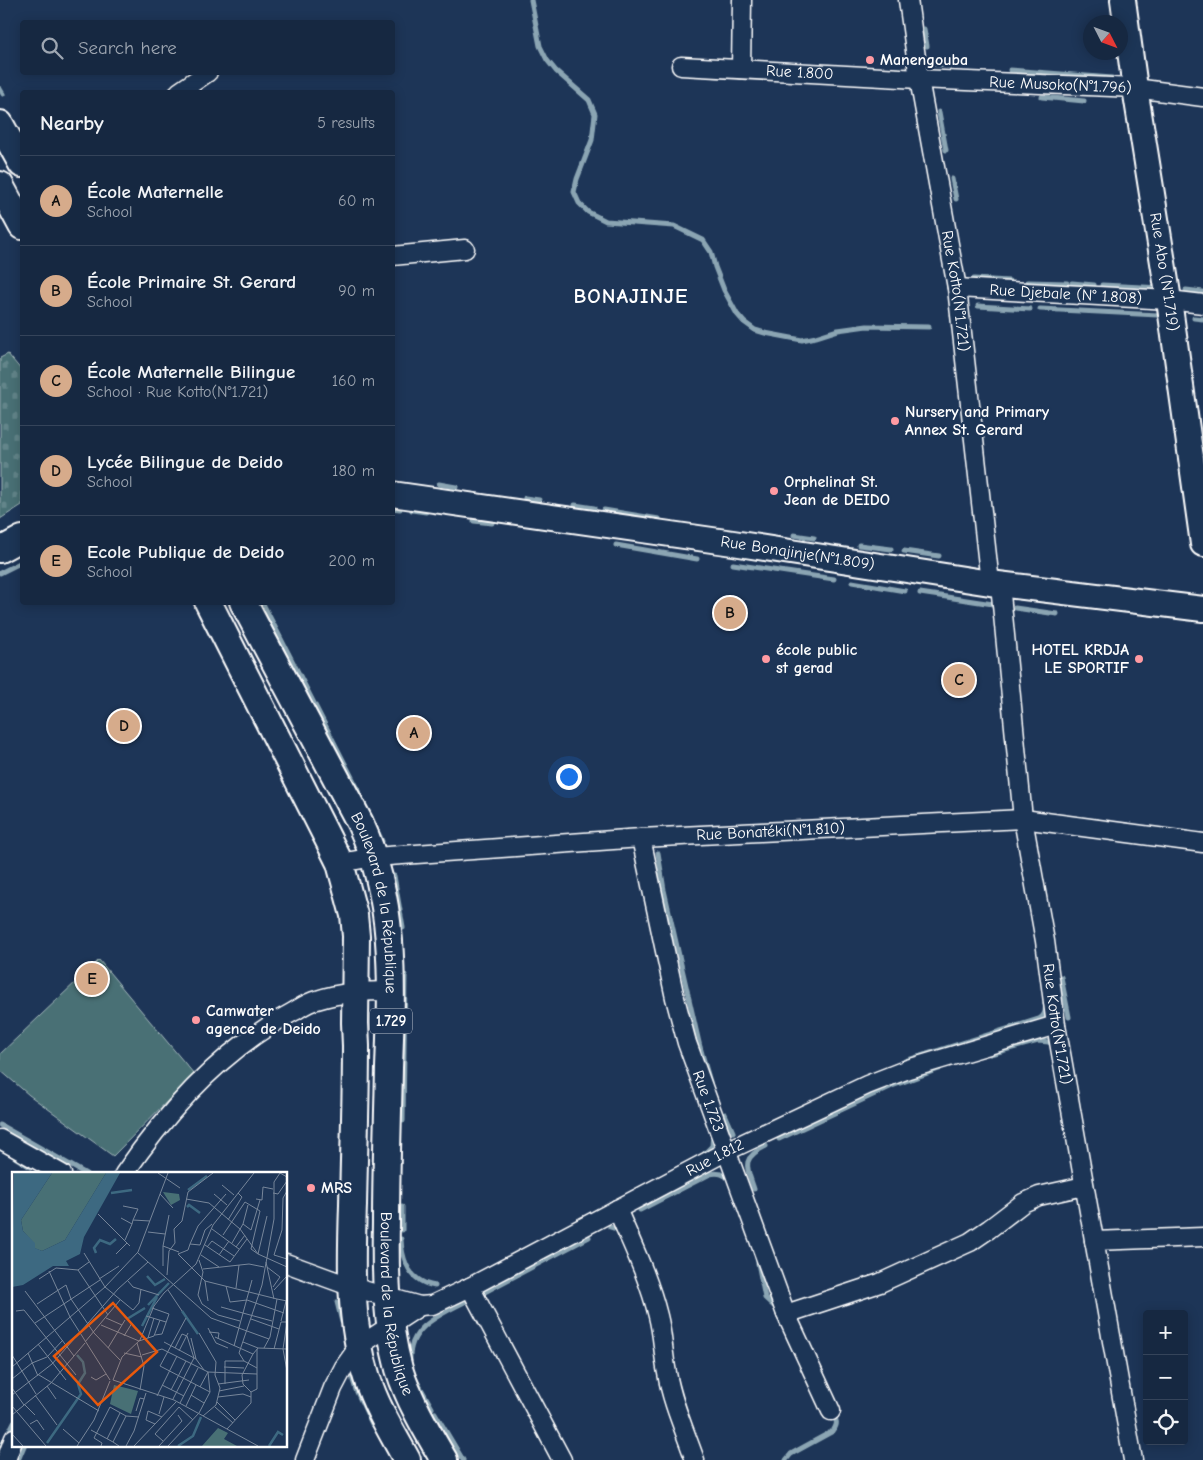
<!DOCTYPE html>
<html lang="en">
<head>
<meta charset="utf-8">
<style>
	:root { --surface:#162841; --page:#23344c; --text:#f1f3f6; --muted:#9ea6b1; --line:#35445a; --accent:#d6ab8b }
	body { margin:0; font-family:"Comic Neue",sans-serif; background:var(--page); color:var(--text) }
	.controls { position:absolute; right:15px; bottom:15px; display:grid; overflow:hidden; border-radius:5px; box-shadow:0 2px 12px #0003 }
	.controls button { width:45px; height:45px; display:grid; place-items:center; padding:0; border:0; border-bottom:1px solid var(--line); background:var(--surface); color:var(--text); font:25px sans-serif }
	.compass { position:absolute; left:1083px; top:15px; width:45px; height:45px; border-radius:50%; background:var(--surface); box-shadow:0 2px 12px #0003; rotate:132deg }
	.you { position:absolute; left:568px; top:776px; width:18px; height:18px; margin:-12px; border:4px solid #fff; border-radius:50%; background:#1a73e8; box-shadow:0 0 0 8px #1a73e833 }
	.badge { display:grid; place-items:center; width:32px; height:32px; border-radius:50%; background:var(--accent); color:#111; font-size:16px; font-weight:700 }
	.pin { position:absolute; translate:-50% -50%; border:2px solid #fff; box-shadow:0 1px 5px #0006 }
	.list { margin:0; padding:0; list-style:none }
	h2 { display:flex; justify-content:space-between; align-items:center; height:65px; margin:0; padding:0 20px; font-size:21px }
	h2 small { font-size:16px; font-weight:400; color:var(--muted) }
	.list li { display:grid; grid-template-columns:32px 1fr auto; gap:15px; align-items:center; box-sizing:border-box; height:90px; padding:0 20px; border-top:1px solid var(--line) }
	.list b { display:block; font-size:19px; white-space:nowrap }
	.list p { margin:0; font-size:16px; white-space:nowrap; color:var(--muted) }
	.list em { font-size:16px; font-style:normal; color:var(--muted) }
	.icon { flex:none; width:28px; height:28px; fill:none; stroke:currentColor; stroke-width:2; stroke-linecap:round; stroke-linejoin:round }
	.map { position:relative; flex:none; width:1203px; height:1460px; overflow:hidden }
	.search { position:absolute; background:var(--surface); box-shadow:0 2px 12px #0003; left:20px; top:20px; width:375px; height:55px; display:flex; align-items:center; gap:12px; box-sizing:border-box; padding:0 18px; border-radius:5px; color:var(--muted); font-size:19px }
	.panel { position:absolute; background:var(--surface); box-shadow:0 2px 12px #0003; left:20px; top:90px; width:375px; height:515px; border-radius:5px }
	.map>svg:first-child { display:block }
</style>
</head>
<body>
<div class="map">
<svg width="1203" height="1460" viewBox="0 0 1203 1460">
	<defs>
		<pattern id="cemetery-stones" width="16" height="16" patternUnits="userSpaceOnUse" patternTransform="scale(1.25)"><rect width="16" height="16" fill="#487075"/><path d="M2 7V4a2 2 0 0 1 4 0v3zM10 15v-3a2 2 0 0 1 4 0v3z" fill="#63858a"/></pattern>
	</defs>
	<rect width="100%" height="100%" fill="#1d3557"/>
	<filter id="ink" filterUnits="userSpaceOnUse"><feTurbulence type="fractalNoise" baseFrequency=".02" numOctaves="2"/><feDisplacementMap in="SourceGraphic" scale="10" xChannelSelector="R" yChannelSelector="G"/><feConvolveMatrix kernelMatrix="1 2 1 2 8 2 1 2 1" color-interpolation-filters="sRGB"/></filter>
	<g filter="url(#ink)">
		<!-- grass -->
		<path fill="#487075" stroke="#a4b8ba" d="M99 960 194 1074 113 1156 29 1095 0 1070V1054Z"/>
		<!-- cemetery -->
		<path fill="url(#cemetery-stones)" stroke="#a4b8ba" d="M8 354 22 371V505L0 519V358Z"/>
		<g fill="none" stroke-linecap="round" stroke-linejoin="round">
			<!-- stream -->
			<g stroke="#8ba5b3" stroke-width="5">
				<path d="M531 0 540 46 547 60 556 71 589 100 595 114 592 140 577 179 574 192 579 203 588 212 606 221 674 226 703 240 711 252 715 267 724 290 737 314 744 322 755 330 765 333 802 340 816 337 838 330 867 326 929 327"/>
				<path d="M924 29 927 46"/>
				<path d="M934 64 952 66"/>
				<path d="M1010 70 1112 78"/>
				<path d="M0 89 3 94"/>
				<path d="M1042 97 1084 101"/>
				<path d="M939 112 946 150"/>
				<path d="M952 179 956 199"/>
				<path d="M974 279 1009 281"/>
				<path d="M1027 282 1067 283"/>
				<path d="M1072 283 1094 285"/>
				<path d="M1102 285 1162 288"/>
				<path d="M1186 290 1203 292"/>
				<path d="M978 306 1030 309"/>
				<path d="M1040 309 1158 315"/>
				<path d="M1194 318 1203 319"/>
				<path d="M439 484 456 487"/>
				<path d="M525 498 539 500"/>
				<path d="M575 505 594 508"/>
				<path d="M392 508 400 509"/>
				<path d="M412 510 426 512"/>
				<path d="M604 510 659 519"/>
				<path d="M474 521 492 523"/>
				<path d="M794 535 814 538"/>
				<path d="M616 545 697 559"/>
				<path d="M859 545 891 549"/>
				<path d="M904 551 939 556"/>
				<path d="M733 564 834 579"/>
				<path d="M0 573 22 562"/>
				<path d="M852 582 905 591"/>
				<path d="M920 593 993 604"/>
				<path d="M262 602 359 791"/>
				<path d="M1015 608 1057 614"/>
				<path d="M362 799 382 841"/>
				<path d="M658 853 664 890 700 1047 710 1082"/>
				<path d="M394 876 403 928"/>
				<path d="M1061 977 1069 1017"/>
				<path d="M990 1054 1038 1041 1049 1042 1055 1048"/>
				<path d="M905 1061 1039 1019C1045 1016 1046 1009 1045 1003"/>
				<path d="M725 1114 733 1132"/>
				<path d="M403 1121 405 975"/>
				<path d="M0 1125 86 1174"/>
				<path d="M779 1139 892 1086 939 1069"/>
				<path d="M704 1154 712 1146 713 1134"/>
				<path d="M16 1158 30 1167"/>
				<path d="M754 1189C746 1166 741 1158 766 1146"/>
				<path d="M640 1210 710 1174C719 1172 725 1174 731 1181"/>
				<path d="M610 1227 616 1229 620 1233"/>
				<path d="M402 1230V1207"/>
				<path d="M401 1239C402 1262 411 1282 435 1286"/>
				<path d="M757 1258 765 1298 778 1310"/>
				<path d="M479 1295 589 1237"/>
				<path d="M337 1302 342 1322"/>
				<path d="M410 1360C408 1325 445 1313 470 1299"/>
				<path d="M349 1367 356 1390 372 1424"/>
				<path d="M415 1378 432 1408"/>
				<path d="M435 1413 463 1460"/>
				<path d="M0 1450 14 1422"/>
				<path d="M18 1460 24 1446"/>
				<path d="M786 1460 791 1454 833 1431C838 1424 837 1421 833 1414"/>
			</g>
			<!-- street casing -->
			<g stroke="#fff" stroke-width="21">
				<g id="street">
					<path id="s1" d="M908 0 919 79 957 288 990 583"/>
					<path id="s2" d="M681 66 919 79 1135 88 1203 97"/>
					<path d="M741 69 742 0"/>
					<path d="M179 92 208 72"/>
					<path d="M392 256 465 249"/>
					<path id="s3" d="M957 288 1169 300 1203 304"/>
					<path id="s4" d="M1000 584 1023 819 1045 941 1056 1025 1133 1460"/>
					<path id="s5" d="M641 838 675 998 687 1043 786 1314 831 1411"/>
					<path id="s6" d="M340 863 374 857 641 838 1023 819 1203 843"/>
					<path d="M0 1139 62 1174"/>
					<path d="M124 1174C168 1110 224 1048 293 1012 300 1008 308 1002 317 1000 341 992 366 991 392 991"/>
					<path d="M617 1209C632 1244 649 1279 658 1316 663 1335 663 1354 667 1373 672 1403 685 1431 695 1460"/>
					<path d="M1094 1241 1203 1237"/>
					<path id="s7" d="M286 1263 352 1287 420 1306 432 1305 470 1287 727 1151 867 1085 908 1069 1056 1025"/>
					<path d="M470 1287 562 1460"/>
					<path d="M786 1314 880 1283 970 1242 989 1229 1023 1203 1039 1196 1084 1186"/>
					<path d="M6 1460 14 1438"/>
					<path d="M305 1460 333 1388 344 1367 359 1346 420 1306"/>
				</g>
			</g>
			<!-- secondary casing -->
			<g stroke="#fff" stroke-width="28">
				<g id="secondary">
					<path id="s8" d="M1123 0 1135 88 1169 300 1203 544"/>
					<path id="s9" d="M392 494 733 543 990 583 1203 609"/>
					<path d="M0 550 22 538"/>
				</g>
			</g>
			<!-- primary casing -->
			<g stroke="#fff" stroke-width="30">
				<g id="primary">
					<path d="M0 124 22 164"/>
					<path d="M0 185 22 226"/>
					<path d="M208 602 330 843 340 863 354 915 356 936 355 1023 356 1046C356 1099 354 1152 353 1205 351 1263 349 1322 367 1378 376 1407 393 1434 407 1460"/>
					<path id="s10" d="M243 602 360 823C396 900 392 984 389 1068 388 1119 386 1171 386 1223 385 1271 386 1321 399 1369 409 1401 427 1431 444 1460"/>
				</g>
			</g>
			<!-- street -->
			<use href="#street" stroke="#1d3557" stroke-width="18"/>
			<!-- secondary -->
			<use href="#secondary" stroke="#1d3557" stroke-width="24"/>
			<!-- primary -->
			<use href="#primary" stroke="#1d3557" stroke-width="26"/>
		</g>
	</g>
	<!-- markers -->
	<g fill="#ff9aa2" stroke="#1d3557" stroke-width="2">
		<circle cx="870" cy="60" r="5"/>
		<circle cx="895" cy="421" r="5"/>
		<circle cx="774" cy="491" r="5"/>
		<circle cx="766" cy="659" r="5"/>
		<circle cx="1139" cy="659" r="5"/>
		<circle cx="196" cy="1020" r="5"/>
		<circle cx="311" cy="1188" r="5"/>
	</g>
	<g text-anchor="middle" dominant-baseline="central" stroke-width="4.5" stroke-linejoin="round" paint-order="stroke">
		<!-- shield labels -->
		<rect fill="#1d3557" stroke="#bbc2cd" stroke-width="1" x="370" y="1008.5" width="42" height="25" rx="4"/>
		<g font-size="15" font-weight="bold" fill="#fff">
			<text x="391" y="1021">1.729</text>
		</g>
		<!-- poi labels -->
		<g font-size="16" font-weight="bold" fill="#fff" stroke="#1d3557" text-anchor="start">
			<text x="880" y="60">Manengouba</text>
			<text x="905" y="412">Nursery and Primary<tspan x="905" dy="18">Annex St. Gerard</tspan></text>
			<text x="784" y="482">Orphelinat St.<tspan x="784" dy="18">Jean de DEIDO</tspan></text>
			<text x="776" y="650">école public<tspan x="776" dy="18">st gerad</tspan></text>
			<text x="1129" y="650" text-anchor="end">HOTEL KRDJA<tspan x="1129" dy="18">LE SPORTIF</tspan></text>
			<text x="206" y="1011">Camwater<tspan x="206" dy="18">agence de Deido</tspan></text>
			<text x="321" y="1188">MRS</text>
		</g>
		<!-- street labels -->
		<g font-size="16" fill="#fff" stroke="#1d3557">
			<text stroke="none"><textPath href="#s2" startOffset="119">Rue 1.800</textPath></text>
			<text stroke="none"><textPath href="#s2" startOffset="380">Rue Musoko(N°1.796)</textPath></text>
			<text stroke="none"><textPath href="#s8" startOffset="275">Rue Abo (N°1.719)</textPath></text>
			<text stroke="none"><textPath href="#s1" startOffset="295">Rue Kotto(N°1.721)</textPath></text>
			<text stroke="none"><textPath href="#s3" startOffset="109">Rue Djebale (N° 1.808)</textPath></text>
			<text stroke="none"><textPath href="#s9" startOffset="410">Rue Bonajinje(N°1.809)</textPath></text>
			<text stroke="none"><textPath href="#s6" startOffset="432">Rue Bonatéki(N°1.810)</textPath></text>
			<text stroke="none"><textPath href="#s10" startOffset="332">Boulevard de la République</textPath></text>
			<text stroke="none"><textPath href="#s4" startOffset="444">Rue Kotto(N°1.721)</textPath></text>
			<text stroke="none"><textPath href="#s5" startOffset="272">Rue 1.723</textPath></text>
			<text stroke="none"><textPath href="#s7" startOffset="472">Rue 1.812</textPath></text>
			<text stroke="none"><textPath href="#s10" startOffset="736">Boulevard de la République</textPath></text>
		</g>
		<!-- district labels -->
		<g font-size="21" font-weight="bold" letter-spacing="1" fill="#fff" stroke="#1d3557">
			<text x="631" y="296">BONAJINJE</text>
		</g>
	</g>
	<!-- overview -->
	<g transform="translate(12 1172)">
		<rect width="275" height="275" fill="#1d3557"/>
		<path d="M206 256 216 261 212 267 225 274H190Z" fill="#487075"/>
		<path d="M40 1H94L53 68 30 79 22 76V71L11 59 9 48Z" fill="#487075"/>
		<path d="M151 20 167 22 168 28 159 33ZM102 213 126 219 119 242 98 232Z" fill="#487075"/>
		<path d="M2 1H40L9 48 11 59 23 71V76L30 79 53 68 94 1H108L72 65 68 82 54 89 57 94H41L11 113 0 115Z" fill="#3d6981"/>
		<path fill="none" stroke="#3d6981" stroke-width="2.5" d="M176 18 195 4M99 21 120 18M175 35 177 33 188 41M84 81 82 76 88 68 98 72 104 67M135 104 143 113 153 107M136 133 157 111M170 139 186 162M115 147 133 136M130 154 145 125M35 271 69 222 66 212 73 201 71 190 65 183M166 274 181 264 189 245M257 274 266 260 271 263"/>
		<path fill="none" stroke="#77869a" stroke-width="1" d="M146 1 168 16M210 13 222 23M275 19 271 26 270 58 262 83 275 87M261 21 266 22 275 9M148 22 161 36M202 22 215 33M174 27 197 31 228 57 246 82 275 95M244 27 250 28 251 15 261 17M111 34 126 37 121 48M86 42 118 74M157 43 151 74 167 80M109 46 120 52 121 48 138 49M216 48 230 25 226 21M200 52 193 58 188 73 178 72 186 54 214 22M231 52 239 58 248 28M200 57 227 77M136 60 153 62M211 63 233 30 248 39 239 77 246 82 255 44M113 68 120 52M220 71 231 52 236 33M178 72 176 78 166 82 193 109 196 129M193 73 218 90 235 67M151 74V94M195 75 200 69 222 84M224 75 233 63M72 81 93 115 121 138 127 131 129 117M126 81 199 146 257 167M104 82 115 71M189 83 207 95M207 83 217 69M187 88 191 100 186 123 190 132 206 143 228 149M254 90 262 127M255 95 268 105 261 115M191 97 237 92 252 95M66 98 96 143M37 99 58 145M155 103 157 79 163 71 162 57 170 49 176 20 201 1M27 107 44 96 66 98 77 90M87 107 107 94M116 109 121 115 147 123M193 109 265 127M214 114 218 130 235 128 272 141M224 116 227 93M156 118 170 139M262 118 275 104M13 119 62 184M25 132 54 113 59 127 82 161 108 188M209 135 260 149M140 136 157 142 150 162 143 163M4 139 12 138 64 203M134 144 154 150M58 145 98 208M94 146 110 153M174 146 148 194 198 220M239 147 267 157M269 149 274 129M275 150 271 177 275 199M23 151 88 108M89 153 127 169 142 164 148 148M196 156 204 171 216 176M197 160 207 161 206 167M187 161 204 190 203 203 208 216 204 233 191 244M112 164 120 151M203 165 241 182M136 166 142 146M179 166 184 187M73 170 108 128M152 170 184 187 192 198M231 170 246 176M125 171 132 194 128 218M26 172 54 208M222 174 240 108M96 176 113 148M252 176 258 165 265 127 275 129M262 177 269 150H274M167 179 176 161M16 181 26 204M112 181 130 185M0 183 24 222M130 183 150 177 196 200M213 189H232M0 195 93 115 126 80 156 1M212 195 232 196M245 196 232 189 227 181 250 113 262 47V10L268 1 275 5M196 200 245 202M27 203 87 239M79 205 84 208 94 202M0 207 20 191 35 185 51 168M101 208 110 185 128 168 142 134 152 121 184 92 201 53 242 1M101 208 162 228 246 274M206 212 237 208M213 212V189M150 213 172 224M35 214 44 227M188 215 196 200M0 216 12 233M159 218 174 189M207 219 232 214M239 220 245 217V177M0 223 40 192 106 117 136 90M23 223 45 253M179 223 192 231M145 224 165 184M206 225 231 222 239 225M161 227 182 186 175 164 170 162 163 176M205 230 223 248M168 231 186 196M12 232 23 243M0 234 34 274M174 234 184 213M167 235 181 248M203 235 221 251M124 239 128 226 132 227M147 242 152 225M0 243 39 211 73 171M18 252 25 248 32 258M143 252 134 248 136 239 150 245M51 257 67 271M215 257 239 231V220L231 212 230 203 241 182 246 176 275 177M79 258 101 270M0 262 11 274M95 267 108 241M151 269 143 262 167 235M65 274 82 248 98 209M89 274 90 271 82 266 98 235 114 244 127 245M107 274 101 270 114 244M114 274 122 259 134 221M122 274 164 230M147 274 170 249 166 243M156 274 187 241 198 220 196 200"/>
		<path fill="#e8590c" fill-opacity="0.15" stroke="#e8590c" stroke-width="2.5" d="M101 131 145 180 86 233 42 184Z"/>
		<rect width="275" height="275" fill="none" stroke="#fff" stroke-width="2.5"/>
	</g>
</svg>
<div class="controls">
<button>+</button>
<button>−</button>
<button><svg class="icon" aria-label="locate" viewBox="0 0 24 24"><circle cx="12" cy="12" r="6"/><path d="M12 2v4M12 18v4M2 12h4M18 12h4"/></svg></button>
</div>
<svg class="compass" viewBox="-18 -18 36 36"><path d="M0-13l5 13h-10z" fill="#e53935"/><path d="M0 13l5-13h-10z" fill="#9ea6b1"/></svg>
<div class="you"></div>
<div class="pin badge" style="left:414px;top:733px">A</div>
<div class="pin badge" style="left:730px;top:613px">B</div>
<div class="pin badge" style="left:959px;top:680px">C</div>
<div class="pin badge" style="left:124px;top:726px">D</div>
<div class="pin badge" style="left:92px;top:979px">E</div>
<div class="search"><svg class="icon" aria-label="search" viewBox="0 0 24 24"><circle cx="10" cy="10" r="6"/><path d="M15 15l6 6"/></svg>Search here</div>
<section class="panel">
<h2>Nearby<small>5 results</small></h2>
<ul class="list">
<li><span class="badge">A</span><div><b>École Maternelle</b><p>School</p></div><em>60 m</em></li>
<li><span class="badge">B</span><div><b>École Primaire St. Gerard</b><p>School</p></div><em>90 m</em></li>
<li><span class="badge">C</span><div><b>École Maternelle Bilingue</b><p>School · Rue Kotto(N°1.721)</p></div><em>160 m</em></li>
<li><span class="badge">D</span><div><b>Lycée Bilingue de Deido</b><p>School</p></div><em>180 m</em></li>
<li><span class="badge">E</span><div><b>Ecole Publique de Deido</b><p>School</p></div><em>200 m</em></li>
</ul>
</section>
</div>
</body>
</html>
